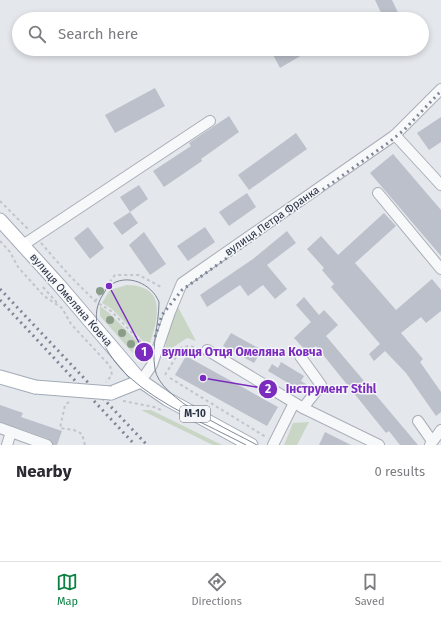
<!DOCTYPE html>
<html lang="en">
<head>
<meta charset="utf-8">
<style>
	:root { --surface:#fff; --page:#f7f7f7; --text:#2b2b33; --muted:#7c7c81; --line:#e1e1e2; --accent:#0b8043 }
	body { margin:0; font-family:"Fira Sans",sans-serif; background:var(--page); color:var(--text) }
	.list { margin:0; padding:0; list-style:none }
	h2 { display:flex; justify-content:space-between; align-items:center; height:52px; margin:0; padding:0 16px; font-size:17px }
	h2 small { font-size:13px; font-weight:400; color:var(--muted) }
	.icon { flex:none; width:22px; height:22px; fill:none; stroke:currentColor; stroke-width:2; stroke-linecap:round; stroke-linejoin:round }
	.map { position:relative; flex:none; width:441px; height:445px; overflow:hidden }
	.search { position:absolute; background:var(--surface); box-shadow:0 2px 6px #0003; left:12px; right:12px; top:12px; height:44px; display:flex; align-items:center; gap:10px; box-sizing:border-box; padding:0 14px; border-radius:22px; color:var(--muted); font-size:15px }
	.sheet { height:116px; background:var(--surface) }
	nav { display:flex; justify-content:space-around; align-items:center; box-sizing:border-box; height:56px; border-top:1px solid var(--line); background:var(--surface); font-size:11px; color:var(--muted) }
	nav a { display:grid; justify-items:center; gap:2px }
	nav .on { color:var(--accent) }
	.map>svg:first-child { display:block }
</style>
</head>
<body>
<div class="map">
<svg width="441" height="445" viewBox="0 0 441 445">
	<rect width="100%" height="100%" fill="#e4e7ec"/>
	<!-- green -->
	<g fill="#c9d6c5">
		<path d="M127 285C168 286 158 319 149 347L112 309 102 303 110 290Z"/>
		<path d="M100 306 109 313 147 351 139 360 100 316Z"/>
		<path d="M178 307 196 341 187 338 169 350 165 349 169 325Z"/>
		<path d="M141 410H151L222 445H213Z"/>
		<path d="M309 422 297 445H284L293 423Z"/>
	</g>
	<!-- building -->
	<g fill="#bbc0ca">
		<path d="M375 0H392L401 19H384Z"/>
		<path d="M270 49H299L302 55 280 68Z"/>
		<path d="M155 88 165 106 115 133 105 115Z"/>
		<path d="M229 116 239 132 201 159 202 161 164 187 153 171 191 146 189 143Z"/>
		<path d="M441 117V142L429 150 417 133Z"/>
		<path d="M296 133 307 149 249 190 238 175Z"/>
		<path d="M393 154 441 210V256L370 173Z"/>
		<path d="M139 185 148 199 130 212 138 223 122 235 113 223 130 212 120 197Z"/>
		<path d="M247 193 256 207 229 226 219 212Z"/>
		<path d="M384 213 396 226 355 263 396 310 432 279 441 290V311L426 323 421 317 401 333 423 359 420 362 441 392V412L436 416 406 373 385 351 374 361 369 354 380 344 331 287 334 284 322 270 324 268 307 249 321 236 338 255Z"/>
		<path d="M88 227 104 248 90 259 74 238Z"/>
		<path d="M205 227 215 242 188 261 177 246Z"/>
		<path d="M287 231 296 243 267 265 287 289 275 299 263 285 248 296 240 285 207 307 200 295 253 259Z"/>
		<path d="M144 232 166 264 150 275 129 245Z"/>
		<path d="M304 297 319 315 324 310 338 325 326 336 418 445H400L389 431 386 433 316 346 308 353 294 338 311 322 296 305Z"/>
		<path d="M231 333 262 350 254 363 223 346Z"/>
		<path d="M186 356 278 407 267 426 175 375Z"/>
		<path d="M281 362 304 376 301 381 309 386 305 393 268 371 272 364 278 368Z"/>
		<path d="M0 405 23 413 21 417 62 431 57 445H53L49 439 0 422Z"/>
		<path d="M325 432 351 445H319Z"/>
	</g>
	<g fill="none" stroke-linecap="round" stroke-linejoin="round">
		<!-- minor casing -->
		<g stroke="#a9aeb7" stroke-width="12">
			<g id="minor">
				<path d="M395 135 441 185"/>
				<path d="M378 193 441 269"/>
				<path d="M23 245 210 121"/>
				<path d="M207 350 303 408 379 445"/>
				<path d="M300 356 321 385 303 408"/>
				<path d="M141 381 152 365 170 312 182 283 395 135 441 89"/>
				<path d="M418 421 432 441"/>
				<path d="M0 428 47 445"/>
				<path d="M7 445 11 432"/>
				<path d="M273 445 294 403"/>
				<path d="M430 445 441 430"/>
			</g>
		</g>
		<!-- major casing -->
		<g stroke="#a3abb8" stroke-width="15">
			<g id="major">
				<path d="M0 220 59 285 141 381 167 399 251 445"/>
				<path d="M0 377 35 387"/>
				<path d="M111 393 141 381"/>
			</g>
		</g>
		<!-- path -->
		<g stroke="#c2c5cb" stroke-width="2" stroke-dasharray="3 3" stroke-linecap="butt">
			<path d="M0 201 29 230"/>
			<path d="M0 241 10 252 18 267 44 296 62 308 71 324 110 366 112 375 106 382"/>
			<path d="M41 243 69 275 95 301 111 311 147 348"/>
			<path d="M43 287 59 305"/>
			<path d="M95 301 115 275H139L163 288"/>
			<path d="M165 375 182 347 190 346 197 348"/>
			<path d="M170 378 266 437"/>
			<path d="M123 401 154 407 161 410"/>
			<path d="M69 402 65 405 60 428 74 430 82 434 85 445"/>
		</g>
		<!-- minor -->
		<use href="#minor" stroke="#f7f8fa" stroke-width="10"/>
		<!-- major -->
		<use href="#major" stroke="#fff" stroke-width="13"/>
		<!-- tram -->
		<path stroke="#7d8696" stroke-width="1" d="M246 445C206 424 161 406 128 376 107 356 84 320 104 293 105 291 107 287 109 286 127 272 152 284 159 302 159 325 151 346 155 369 159 399 232 431 257 445"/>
		<!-- rail -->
		<g stroke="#7d8696" stroke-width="3" stroke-dasharray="2 4" stroke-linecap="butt">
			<path d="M0 289 147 445"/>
			<path d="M0 300 135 445"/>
			<path d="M155 337 162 315 182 290 388 143 404 130 441 91"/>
		</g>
		<!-- major-bridge casing -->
		<g stroke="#a3abb8" stroke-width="15" stroke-linecap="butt">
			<path id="major-bridge" d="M35 387 111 393"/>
		</g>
		<!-- major-bridge -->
		<use href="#major-bridge" stroke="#fff" stroke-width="13"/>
	</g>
	<!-- trees -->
	<g fill="#899d89">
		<circle cx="100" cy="291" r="4"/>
		<circle cx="110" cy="320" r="4"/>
		<circle cx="122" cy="333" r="4"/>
		<circle cx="131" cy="344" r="4"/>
		<circle cx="139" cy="353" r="4"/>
	</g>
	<g text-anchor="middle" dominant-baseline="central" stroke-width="3" stroke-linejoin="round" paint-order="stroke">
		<!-- shield labels -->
		<rect fill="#f4f6f9" stroke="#676e7b" stroke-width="1" x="180" y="406" width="30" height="16" rx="3"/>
		<g font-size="10" font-weight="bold" fill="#2b3445">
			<text x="195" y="414">М-10</text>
		</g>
		<!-- street labels -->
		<g font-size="11" fill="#2b3445" stroke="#f4f6f9">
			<text transform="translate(272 221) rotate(-35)">вулиця Петра Франка</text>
			<text transform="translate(71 300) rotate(49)">вулиця Омеляна Ковча</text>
		</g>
	</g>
	<!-- callouts -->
	<path fill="none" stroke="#7b2cbf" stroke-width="1.5" d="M109 286L144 352M203 378L268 389"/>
	<g fill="#7b2cbf" stroke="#f4f6f9" stroke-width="1.5">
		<circle cx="109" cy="286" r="4"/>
		<circle cx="203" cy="378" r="4"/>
		<circle cx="144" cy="352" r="10"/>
		<circle cx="268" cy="389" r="10"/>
	</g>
	<g font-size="12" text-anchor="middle" font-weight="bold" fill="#fff">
		<text x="144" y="356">1</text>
		<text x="268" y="393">2</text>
	</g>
	<g font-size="12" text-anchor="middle" font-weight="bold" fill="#7b2cbf" stroke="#f4f6f9" stroke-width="3" stroke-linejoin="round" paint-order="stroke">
		<text x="242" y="356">вулиця Отця Омеляна Ковча</text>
		<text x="331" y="393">Інструмент Stihl</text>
	</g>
</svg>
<div class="search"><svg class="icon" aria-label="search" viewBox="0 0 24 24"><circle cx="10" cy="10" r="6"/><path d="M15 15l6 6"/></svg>Search here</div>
</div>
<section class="sheet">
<h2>Nearby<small>0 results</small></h2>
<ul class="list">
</ul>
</section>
<nav>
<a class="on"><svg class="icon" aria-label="map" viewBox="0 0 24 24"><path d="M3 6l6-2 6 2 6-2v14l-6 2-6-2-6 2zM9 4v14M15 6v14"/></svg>Map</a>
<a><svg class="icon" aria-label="directions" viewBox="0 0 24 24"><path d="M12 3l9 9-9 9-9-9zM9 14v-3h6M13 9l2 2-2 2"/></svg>Directions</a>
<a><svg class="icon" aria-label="saved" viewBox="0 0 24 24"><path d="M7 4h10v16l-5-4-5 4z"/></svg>Saved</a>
</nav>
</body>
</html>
